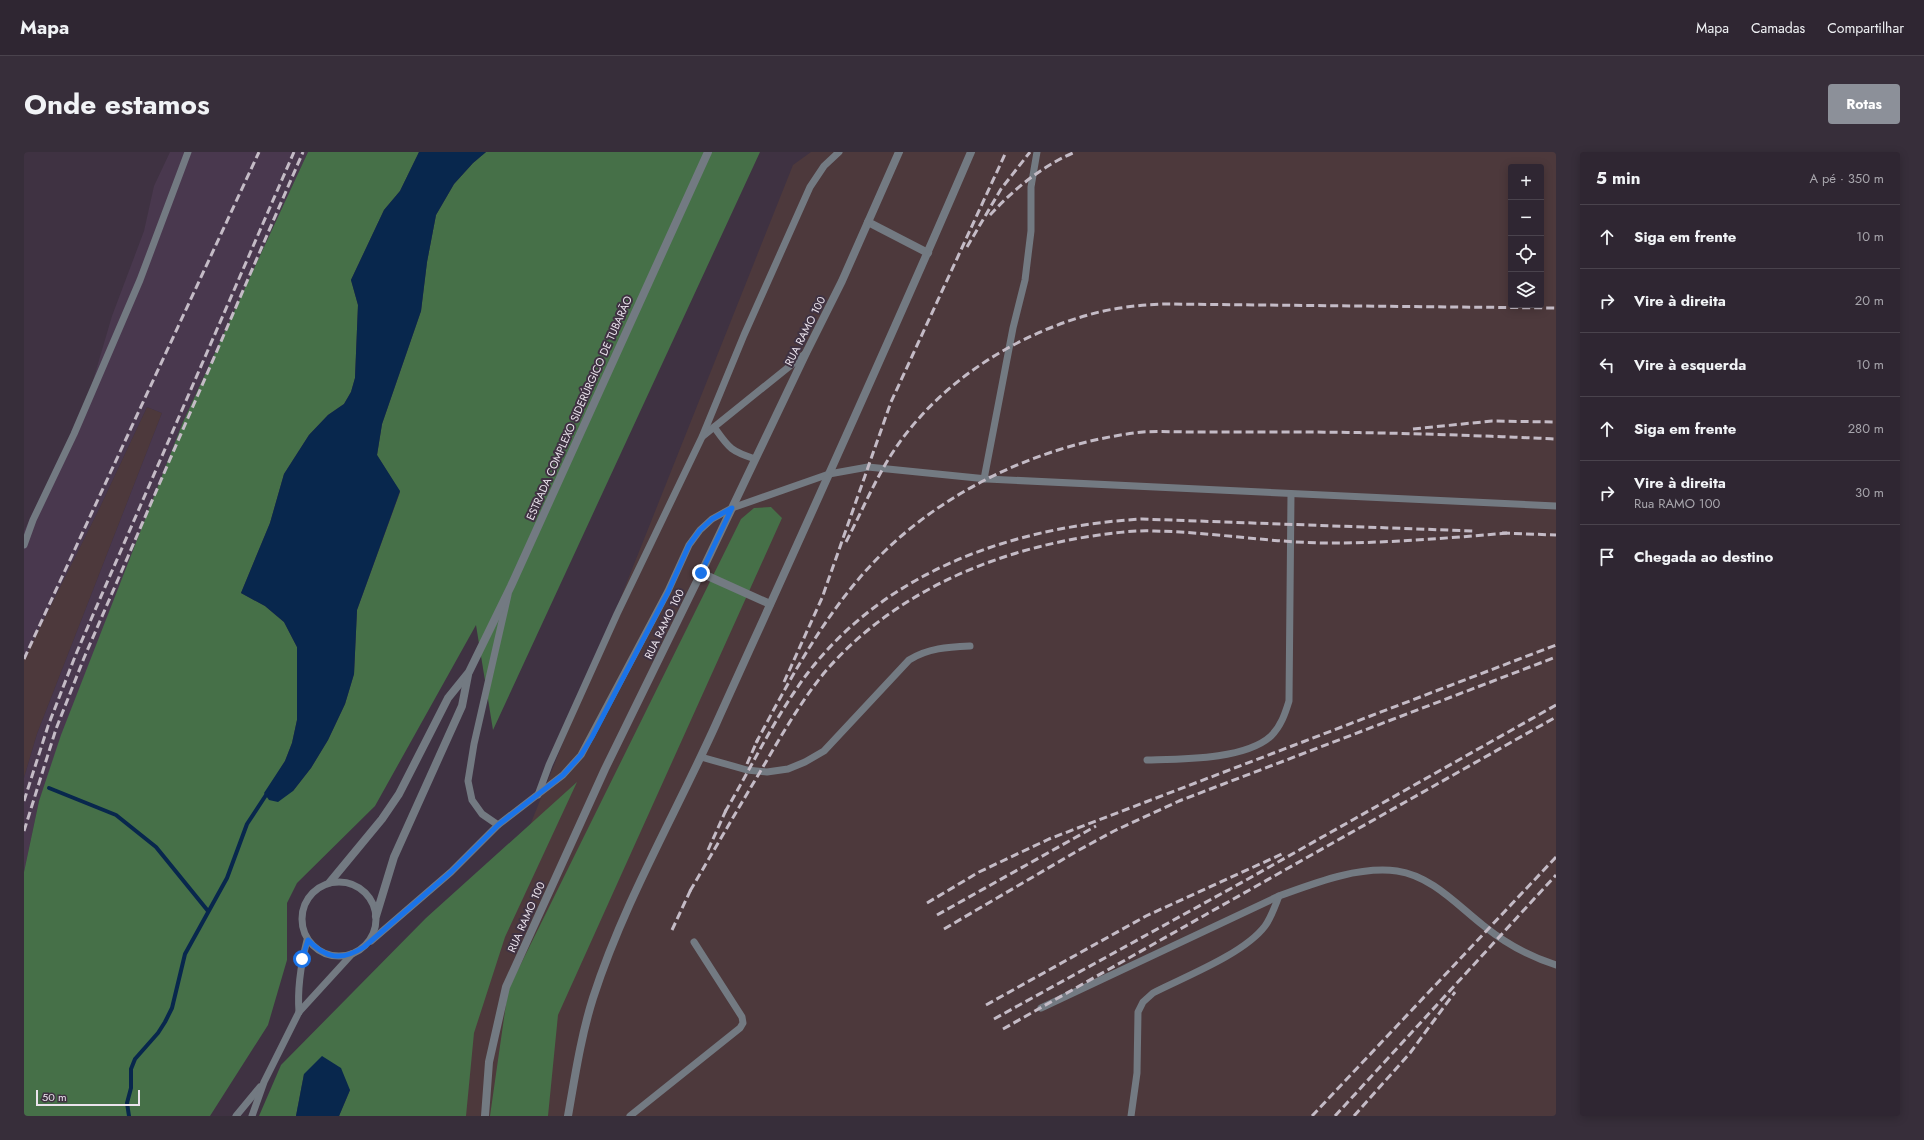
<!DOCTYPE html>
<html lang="pt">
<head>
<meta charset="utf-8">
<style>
	:root { --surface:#2f2632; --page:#372e3a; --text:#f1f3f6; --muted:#a7a5ac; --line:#4a434d; --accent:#8c9099 }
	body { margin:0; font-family:Jost,sans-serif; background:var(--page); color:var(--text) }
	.controls { position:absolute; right:12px; top:12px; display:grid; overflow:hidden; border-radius:4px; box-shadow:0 2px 10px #0003 }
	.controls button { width:36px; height:36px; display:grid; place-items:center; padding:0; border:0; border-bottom:1px solid var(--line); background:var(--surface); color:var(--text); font:20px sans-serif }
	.scale { position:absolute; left:12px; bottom:10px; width:104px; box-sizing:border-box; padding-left:4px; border:2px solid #ebe3ed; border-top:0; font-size:11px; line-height:14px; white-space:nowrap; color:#ebe3ed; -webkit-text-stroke:3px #3f3242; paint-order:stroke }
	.stop { position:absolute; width:12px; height:12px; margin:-9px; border:3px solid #1a73e8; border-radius:50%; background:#fff }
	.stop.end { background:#1a73e8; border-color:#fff; box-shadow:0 1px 4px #0008 }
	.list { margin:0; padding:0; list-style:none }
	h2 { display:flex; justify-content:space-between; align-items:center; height:52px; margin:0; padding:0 16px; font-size:17px }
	h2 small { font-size:13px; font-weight:400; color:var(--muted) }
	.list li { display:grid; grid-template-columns:26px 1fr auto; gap:12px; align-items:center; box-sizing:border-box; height:64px; padding:0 16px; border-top:1px solid var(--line) }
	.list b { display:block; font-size:15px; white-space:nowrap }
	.list p { margin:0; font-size:13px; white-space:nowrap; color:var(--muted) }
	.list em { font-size:13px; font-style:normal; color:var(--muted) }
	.icon { flex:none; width:22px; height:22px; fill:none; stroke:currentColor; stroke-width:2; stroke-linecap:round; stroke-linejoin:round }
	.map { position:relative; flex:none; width:1532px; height:964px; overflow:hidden; border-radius:4px }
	header { display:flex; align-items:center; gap:24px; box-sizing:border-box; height:56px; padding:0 20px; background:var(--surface); border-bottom:1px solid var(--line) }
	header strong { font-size:19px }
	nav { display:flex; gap:22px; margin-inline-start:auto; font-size:14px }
	.intro { display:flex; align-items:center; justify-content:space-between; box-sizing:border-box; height:96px; padding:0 24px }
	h1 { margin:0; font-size:28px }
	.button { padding:10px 18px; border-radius:4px; background:var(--accent); color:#fff; font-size:14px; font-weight:700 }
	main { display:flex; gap:24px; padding:0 24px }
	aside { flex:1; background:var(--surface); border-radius:4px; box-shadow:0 2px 10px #0003 }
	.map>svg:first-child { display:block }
</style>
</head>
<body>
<header>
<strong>Mapa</strong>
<nav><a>Mapa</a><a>Camadas</a><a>Compartilhar</a></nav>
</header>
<div class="intro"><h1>Onde estamos</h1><a class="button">Rotas</a></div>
<main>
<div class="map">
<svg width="1532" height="964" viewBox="0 0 1532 964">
	<rect width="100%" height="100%" fill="#3f3242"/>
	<!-- industrial -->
	<g fill="#4d393c" fill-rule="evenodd">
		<path d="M787 0H1532V964H419L411 912 769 13ZM1487 15H1517V153H1487Z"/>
		<path d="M123 255 138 261 13 582 0 626V507L75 357Z"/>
	</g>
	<!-- built -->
	<path fill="#49384e" d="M146 0H284L159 270 15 649 0 720V626L13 582 138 261 123 255 75 357 0 507V379L63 249 88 164 120 79 130 34Z"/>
	<!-- forest -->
	<g fill="#467048">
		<path d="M284 0H395L376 39 360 58 327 128 334 153 331 226 327 240 320 252 304 263 285 283 260 322 246 371 217 441 241 454 260 470 273 495V568L268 591 261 609 241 641 269 639 287 616 304 588 321 552 330 522 333 458 376 340 353 303 358 272 397 159 403 110 412 63 430 32 449 11 462 0H736L469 578 452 473 351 654 273 731 263 751V808L244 873 186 964H0V720L15 649 37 583 159 270Z"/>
		<path d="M747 355 758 366 534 863 524 964H466L484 838 717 367 730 356Z"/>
		<path d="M553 630 481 785 450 881 442 964H315L326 938 280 922 272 964H235L257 913 402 766Z"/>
	</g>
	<!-- water -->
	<g fill="#08274d">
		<path d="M395 0H462L449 11 430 32 412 63 403 110 397 159 358 272 353 303 376 339 333 458 330 522 321 552 304 588 287 616 269 639 254 650 245 648 240 641 261 609 268 591 273 568V495L260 470 241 454 217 441 246 371 260 322 285 283 304 263 320 252 327 240 331 226 334 153 327 128 360 58 376 39Z"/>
		<path d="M298 904 317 916 326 938 315 964H272L280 922Z"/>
	</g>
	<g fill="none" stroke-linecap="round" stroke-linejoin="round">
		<!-- stream -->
		<g stroke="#08274d" stroke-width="4">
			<path d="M25 636 92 663 132 695 184 759"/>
			<path d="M105 964 103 951 107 936V917L111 907 134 881 141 870 148 856 161 802 203 726 223 672 244 640"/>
		</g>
		<!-- lane -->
		<g stroke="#737a82" stroke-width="7">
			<path d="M690 275C705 296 706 299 731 307"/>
			<path d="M679 284 782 201"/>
			<path d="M960 327 989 176 1001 128 1007 79V35L1013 0"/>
			<path d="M0 393 9 368 50 282 116 128 164 0"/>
			<path d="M484 443 450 592 444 629 448 648 458 662 474 673 539 623 557 603 644 439 665 393 676 378 688 367 708 356 805 322 844 315 963 327 1532 354"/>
			<path d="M677 605 723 618 743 620 764 617 781 610 800 599 885 508C904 496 924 495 946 494"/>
			<path d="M1123 608C1156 607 1221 608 1247 584 1257 574 1261 562 1265 549L1267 342"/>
			<path d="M514 643 525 613 593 462 678 285 720 183 786 35 800 14 815 0"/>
			<circle cx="315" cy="767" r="37"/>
			<path d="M347 789 427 720 474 673"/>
			<path d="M1017 856 1255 744C1291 731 1334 714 1373 719 1408 724 1434 754 1460 774 1481 791 1507 805 1532 813"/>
			<path d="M275 860C273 835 277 812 283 788"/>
			<path d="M212 964 236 935"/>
			<path d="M228 964 240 930 275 860 328 802"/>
			<path d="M606 964 716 876 719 871 718 865 670 790"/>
			<path d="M1107 964 1113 921 1114 860 1119 850 1129 841C1160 825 1220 802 1241 774 1247 766 1251 754 1255 744"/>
		</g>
		<!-- street -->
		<g stroke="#737a82" stroke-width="8">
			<path d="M844 70 904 101"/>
			<path d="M677 421 746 452"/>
			<path d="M306 730 358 667 375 642 424 546 445 520 487 434 684 0"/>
			<path d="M352 764 370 705 438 554 444 523"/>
			<path d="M461 964 465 910 482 835 581 617 677 421 782 201 818 129 875 0"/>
			<path d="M544 964C551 924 557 884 569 846 600 750 651 663 692 572 778 382 865 192 947 0"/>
		</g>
		<!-- rail -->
		<g stroke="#c4bbc6" stroke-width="3" stroke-dasharray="8 4" stroke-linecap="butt">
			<path d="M966 63C990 37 1018 14 1051 0"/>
			<path d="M943 95 977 37 1006 0"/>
			<path d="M1389 277 1468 269 1532 270"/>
			<path d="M1478 381 1532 383"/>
			<path d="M822 390C837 361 850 330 867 303 911 234 986 185 1064 163 1088 156 1114 153 1139 152L1532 156"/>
			<path d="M0 507 235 0"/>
			<path d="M760 530 798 446 867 250 982 0"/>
			<path d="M732 591C768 523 806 451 863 397 930 333 1026 290 1119 280 1136 279 1154 280 1171 280 1202 280 1233 280 1265 280 1354 280 1443 283 1532 287"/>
			<path d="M723 612 734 587"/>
			<path d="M0 649 24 574 52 502 270 0"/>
			<path d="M701 660C728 614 751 565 783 522 862 418 992 374 1118 367L1450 379"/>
			<path d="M0 679 32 577 60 506 279 0"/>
			<path d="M684 698 703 656"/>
			<path d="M666 739C689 700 712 660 736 620 756 586 775 552 800 521 865 445 959 403 1056 386 1081 382 1105 378 1130 379 1189 380 1247 391 1306 391 1366 391 1425 386 1483 381"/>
			<path d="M903 751 955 720 1025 687 1532 493"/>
			<path d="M913 763 1072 674"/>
			<path d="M920 777 1055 698 1090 679 1155 649 1532 505"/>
			<path d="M648 778 668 735"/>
			<path d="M962 853 1122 764 1258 702"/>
			<path d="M970 867 1224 727 1532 553"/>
			<path d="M979 877 1532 565"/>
			<path d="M1288 964 1532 705"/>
			<path d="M1311 964 1532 723"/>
			<path d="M1330 964 1386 901 1431 840"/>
		</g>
	</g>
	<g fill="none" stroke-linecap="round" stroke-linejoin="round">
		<!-- route -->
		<path stroke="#1a73e8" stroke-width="5" d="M278 807 284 788C302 807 318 809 340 795L427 720 474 673 539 623 557 603 568 585 644 440 665 393 676 378 688 367 708 356 677 421"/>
	</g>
	<g text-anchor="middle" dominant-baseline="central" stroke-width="4" stroke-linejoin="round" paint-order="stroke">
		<!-- street labels -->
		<g font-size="11" fill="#ebe3ed" stroke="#3f3242">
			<text transform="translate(781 179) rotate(-63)">RUA RAMO 100</text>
			<text transform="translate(555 256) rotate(-66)">ESTRADA COMPLEXO SIDERÚRGICO DE TUBARÃO</text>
			<text transform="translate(640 472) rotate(-64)">RUA RAMO 100</text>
			<text transform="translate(502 765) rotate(-66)">RUA RAMO 100</text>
		</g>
	</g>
</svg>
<div class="controls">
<button>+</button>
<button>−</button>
<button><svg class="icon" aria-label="locate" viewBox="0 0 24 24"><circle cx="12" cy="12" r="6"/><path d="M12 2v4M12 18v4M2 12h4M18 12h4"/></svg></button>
<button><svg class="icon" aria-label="layers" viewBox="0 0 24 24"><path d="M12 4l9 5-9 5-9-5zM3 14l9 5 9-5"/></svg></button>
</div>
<div class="scale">50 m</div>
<div class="stop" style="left:278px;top:807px"></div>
<div class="stop end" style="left:677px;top:421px"></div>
</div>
<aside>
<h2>5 min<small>A pé · 350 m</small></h2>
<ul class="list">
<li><svg class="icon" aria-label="ahead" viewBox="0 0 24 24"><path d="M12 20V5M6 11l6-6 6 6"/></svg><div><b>Siga em frente</b></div><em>10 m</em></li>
<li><svg class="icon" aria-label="right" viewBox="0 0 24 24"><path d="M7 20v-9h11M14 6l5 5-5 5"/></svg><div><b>Vire à direita</b></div><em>20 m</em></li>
<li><svg class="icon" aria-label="left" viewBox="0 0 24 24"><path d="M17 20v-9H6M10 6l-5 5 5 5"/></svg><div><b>Vire à esquerda</b></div><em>10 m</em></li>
<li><svg class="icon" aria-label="ahead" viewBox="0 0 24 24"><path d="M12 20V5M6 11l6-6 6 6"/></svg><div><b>Siga em frente</b></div><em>280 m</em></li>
<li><svg class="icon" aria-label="right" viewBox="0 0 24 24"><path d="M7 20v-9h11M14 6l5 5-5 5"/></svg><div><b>Vire à direita</b><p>Rua RAMO 100</p></div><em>30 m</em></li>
<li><svg class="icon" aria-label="arrive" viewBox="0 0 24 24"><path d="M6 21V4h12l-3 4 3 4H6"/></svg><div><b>Chegada ao destino</b></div></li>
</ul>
</aside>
</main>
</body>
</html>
